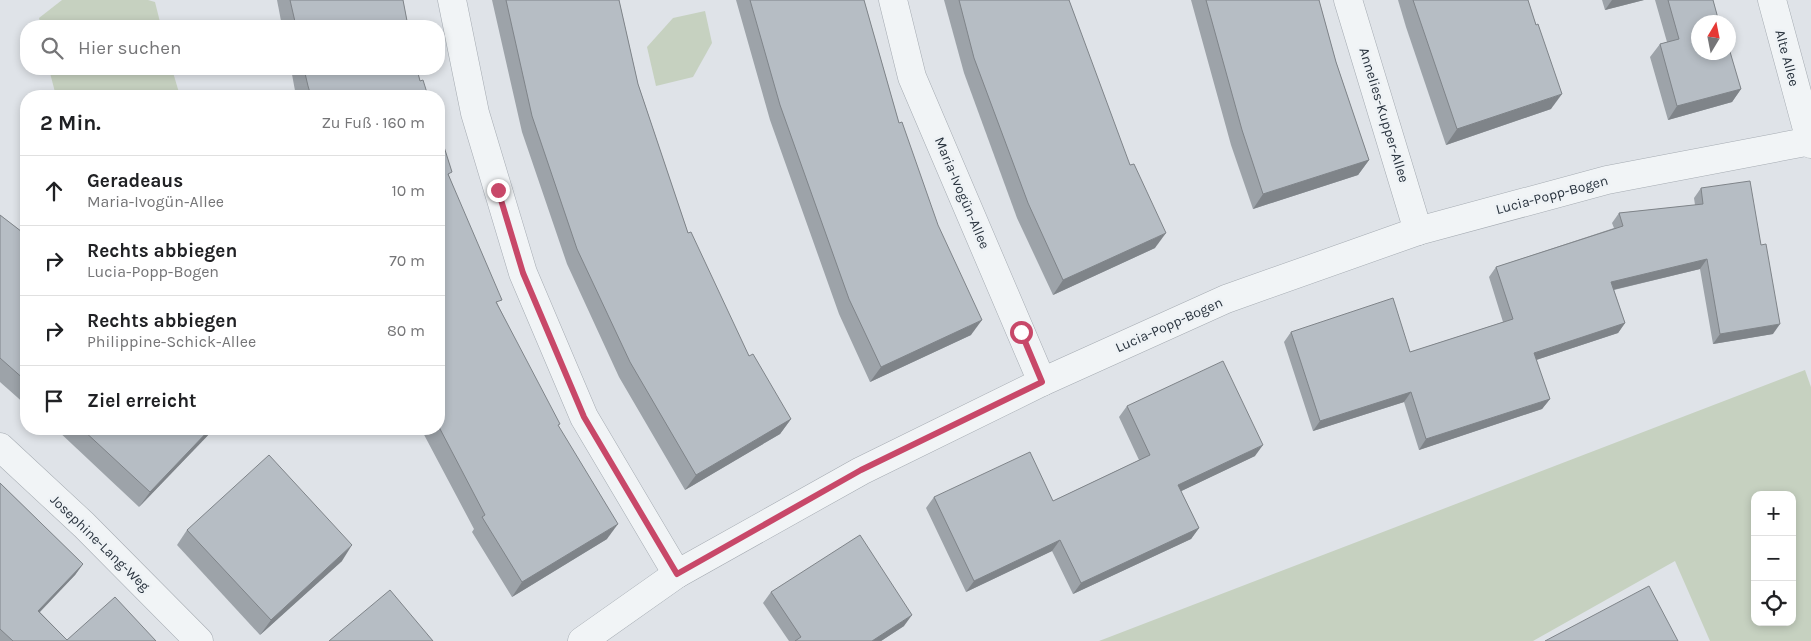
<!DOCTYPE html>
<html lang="de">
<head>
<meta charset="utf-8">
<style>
	:root { --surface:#fff; --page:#f2f2f2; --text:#202124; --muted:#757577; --line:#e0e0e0 }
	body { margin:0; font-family:Karla,sans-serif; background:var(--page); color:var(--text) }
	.controls { position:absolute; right:15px; bottom:15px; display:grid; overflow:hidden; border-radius:10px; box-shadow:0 2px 8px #0003 }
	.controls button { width:45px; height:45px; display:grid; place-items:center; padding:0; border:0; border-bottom:1px solid var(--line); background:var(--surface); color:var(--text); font:25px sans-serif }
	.compass { position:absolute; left:1691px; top:15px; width:45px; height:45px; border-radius:50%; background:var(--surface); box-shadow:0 2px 8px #0003; rotate:10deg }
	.stop { position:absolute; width:15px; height:15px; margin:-11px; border:4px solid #c84869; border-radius:50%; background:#fff }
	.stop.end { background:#c84869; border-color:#fff; box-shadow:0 1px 5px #0008 }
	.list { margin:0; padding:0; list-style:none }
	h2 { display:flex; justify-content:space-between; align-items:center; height:65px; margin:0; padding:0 20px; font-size:21px }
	h2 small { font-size:16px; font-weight:400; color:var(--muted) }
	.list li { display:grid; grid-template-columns:32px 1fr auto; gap:15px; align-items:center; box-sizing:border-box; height:70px; padding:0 20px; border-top:1px solid var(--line) }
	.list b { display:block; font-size:19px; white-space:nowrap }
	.list p { margin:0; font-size:16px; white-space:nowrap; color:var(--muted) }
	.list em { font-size:16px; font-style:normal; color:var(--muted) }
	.icon { flex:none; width:28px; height:28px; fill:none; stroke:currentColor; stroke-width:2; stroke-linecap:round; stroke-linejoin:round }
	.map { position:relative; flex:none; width:1811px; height:641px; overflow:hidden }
	.search { position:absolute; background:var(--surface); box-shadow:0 2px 8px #0003; left:20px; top:20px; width:425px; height:55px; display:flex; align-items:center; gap:12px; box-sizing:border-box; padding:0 18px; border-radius:20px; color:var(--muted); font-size:19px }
	.panel { position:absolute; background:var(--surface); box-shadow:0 2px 8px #0003; left:20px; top:90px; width:425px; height:345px; border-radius:20px }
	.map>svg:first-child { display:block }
</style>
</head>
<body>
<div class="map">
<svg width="1811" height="641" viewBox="0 0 1811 641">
	<rect width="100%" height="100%" fill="#dfe3e8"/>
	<!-- green -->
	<g fill="#c6d1c0" fill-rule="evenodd">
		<path d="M62 0H148L155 2 161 26H41L39 18Z"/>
		<path d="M705 11 712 43 693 77 656 86 647 47 673 18Z"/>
		<path d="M49 69H172L180 96H56Z"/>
		<path d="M1805 370 1811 387V641H1710L1675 561 1533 641H1099ZM1755 495H1792V622H1755Z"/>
	</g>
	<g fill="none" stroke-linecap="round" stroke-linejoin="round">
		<!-- minor casing -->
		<g stroke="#a5abb2" stroke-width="29">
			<g id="minor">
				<path d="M452 0 475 113 523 273 584 417 677 574"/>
				<path d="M893 0 912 77 1042 382"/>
				<path d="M1348 0 1418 231"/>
				<path d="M0 447 84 525 199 641"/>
				<path d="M582 641 677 574 861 471 1042 382 1226 299 1418 231 1607 180 1811 141"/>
			</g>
		</g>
		<!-- tertiary casing -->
		<g stroke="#a5abb2" stroke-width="29">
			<path id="tertiary" d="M1772 0 1811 144"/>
		</g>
		<!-- minor -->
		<use href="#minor" stroke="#f1f4f6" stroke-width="28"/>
		<!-- tertiary -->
		<use href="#tertiary" stroke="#f1f4f6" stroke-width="28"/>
	</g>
	<!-- wall -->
	<g fill="#9da3a9">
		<path d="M277 0H403L408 26H282Z"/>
		<path d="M492 0H619L638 84 688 233 749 356 791 419 780 434 685 490 619 377 567 264 522 132Z"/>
		<path d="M736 0H864L899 123 971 335 870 382 839 314 770 120Z"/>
		<path d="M944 0H1069L1155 248 1053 295 1017 218 964 73Z"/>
		<path d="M1191 0H1319L1336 62 1369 160 1358 175 1253 209 1231 145Z"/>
		<path d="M1398 0H1528L1536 25 1551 109 1446 145 1406 27Z"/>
		<path d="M1602 0H1644L1605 10Z"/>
		<path d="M1655 0H1713L1719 22 1741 89 1732 102 1668 120 1650 57 1660 44 1667 42Z"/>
		<path d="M291 69H417L420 81 428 96H296Z"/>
		<path d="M439 131 449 176 498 305 558 426 607 539 512 597 472 532 474 529 421 429H439Z"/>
		<path d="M1701 188 1773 334 1713 344 1700 269 1614 290 1625 323 1618 333 1536 360 1550 399 1542 409 1419 450 1404 402 1313 431 1284 342 1291 332 1410 352 1503 322 1489 277 1496 267 1614 228 1612 223 1619 213 1695 205 1694 198Z"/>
		<path d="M0 215 26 235V405L0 382Z"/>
		<path d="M1127 406 1255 456 1181 491 1199 528 1191 539 1073 594 1052 551 966 592 926 508 934 497 1053 501 1139 460 1119 417Z"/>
		<path d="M56 429H214L139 507Z"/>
		<path d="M0 483 83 564 75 575 40 612 67 640 156 641H0Z"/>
		<path d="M187 530 342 561 260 635 177 545Z"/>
		<path d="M771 592 904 626 881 641H789L763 603Z"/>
	</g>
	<!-- shaded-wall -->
	<g fill="#7f8489">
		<path d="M1612 0H1644L1605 10Z"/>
		<path d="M1741 89 1732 102 1668 120 1677 106Z"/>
		<path d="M1562 94 1551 109 1446 145 1457 129Z"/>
		<path d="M1369 160 1358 175 1253 209 1263 194Z"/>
		<path d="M1166 233 1155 248 1053 295 1063 280Z"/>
		<path d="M1707 259 1700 269 1604 292 1611 282Z"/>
		<path d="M982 320 971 335 870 382 881 367Z"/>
		<path d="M1625 323 1618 333 1527 363 1534 353Z"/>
		<path d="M1780 324 1773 334 1713 344 1720 334Z"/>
		<path d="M1411 392 1404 402 1313 431 1320 421Z"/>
		<path d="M1550 399 1542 409 1419 450 1426 439Z"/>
		<path d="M791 419 780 434 685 490 696 475Z"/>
		<path d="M210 429H214L139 507 150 492Z"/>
		<path d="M1263 445 1255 456 1171 496 1178 485Z"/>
		<path d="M618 524 607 539 512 597 522 582Z"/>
		<path d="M1199 528 1191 539 1073 594 1081 583Z"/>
		<path d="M1060 540 1052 551 966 592 974 581Z"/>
		<path d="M352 545 342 561 260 635 271 620Z"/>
		<path d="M83 564 75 575 30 622 38 611Z"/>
		<path d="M912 615 904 626 881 641H872Z"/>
	</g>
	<!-- building -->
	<g fill="#b6bdc4" stroke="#7f8489">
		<path d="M290 0H403L408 26H296Z"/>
		<path d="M506 0H619L638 84 688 233 691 232 749 356 753 354 791 419 696 475 630 362 577 249 532 116Z"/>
		<path d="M750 0H864L899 123 902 122 938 225 982 320 881 367 849 299 780 105Z"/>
		<path d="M959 0H1069L1130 165 1134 164 1166 233 1063 280 1028 203 974 58Z"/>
		<path d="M1206 0H1319L1336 62 1369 160 1263 194 1242 130Z"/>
		<path d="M1413 0H1528L1536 25 1538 24 1562 94 1457 129Z"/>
		<path d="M1668 0H1713L1719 22H1698V52H1728V45L1741 89 1677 106 1660 44 1679 39Z"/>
		<path d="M304 69H417L420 81 423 80 428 96H311L308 86Z"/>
		<path d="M439 131 452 172 448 174 502 300 496 302 560 424 558 425 618 524 522 582 482 517 485 515 439 427Z"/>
		<path d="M1750 181 1761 245 1766 244 1780 324 1720 334 1707 259 1611 282 1625 323 1534 353 1550 399 1426 439 1411 392 1320 421 1291 332 1393 298 1410 352 1513 319 1496 267 1623 226 1619 213 1703 204 1701 188Z"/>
		<path d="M0 215 26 235V381L0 358Z"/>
		<path d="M1223 361 1263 445 1178 485 1199 528 1081 583 1060 540 974 581 934 497 1030 452 1053 501 1150 455 1127 406Z"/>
		<path d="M82 429H210L150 492Z"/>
		<path d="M269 455 352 545 271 620 187 530Z"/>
		<path d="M0 483 83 564 38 611 67 640 115 597 156 641H13L0 629Z"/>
		<path d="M860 535 912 615 872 641H795L801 637 771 592Z"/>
		<path d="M1649 586 1678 641H1545Z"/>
		<path d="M390 590 433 641H329Z"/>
	</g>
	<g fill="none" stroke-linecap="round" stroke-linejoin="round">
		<!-- route -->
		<path stroke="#c84869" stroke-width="6" d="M498 190 523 273 584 417 677 574 861 470 1042 382 1021 332"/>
	</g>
	<g text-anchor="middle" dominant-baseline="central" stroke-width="5" stroke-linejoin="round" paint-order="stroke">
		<!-- street labels -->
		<g font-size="14" fill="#29333e" stroke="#eef2f5">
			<text transform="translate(1787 58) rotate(75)">Alte Allee</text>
			<text transform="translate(1384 115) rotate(73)">Annelies-Kupper-Allee</text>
			<text transform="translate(962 193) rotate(67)">Maria-Ivogün-Allee</text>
			<text transform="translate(1552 195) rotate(-15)">Lucia-Popp-Bogen</text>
			<text transform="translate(1169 325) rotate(-24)">Lucia-Popp-Bogen</text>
			<text transform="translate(100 543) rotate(44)">Josephine-Lang-Weg</text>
		</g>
	</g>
</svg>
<div class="controls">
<button>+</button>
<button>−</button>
<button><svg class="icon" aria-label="locate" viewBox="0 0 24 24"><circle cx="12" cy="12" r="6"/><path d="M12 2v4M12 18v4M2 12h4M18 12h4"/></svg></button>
</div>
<svg class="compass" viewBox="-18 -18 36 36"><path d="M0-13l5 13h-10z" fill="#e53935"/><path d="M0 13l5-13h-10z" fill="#757577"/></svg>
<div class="stop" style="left:1021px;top:332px"></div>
<div class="stop end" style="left:498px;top:190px"></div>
<div class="search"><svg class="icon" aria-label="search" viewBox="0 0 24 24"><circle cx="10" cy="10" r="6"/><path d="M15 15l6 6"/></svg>Hier suchen</div>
<section class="panel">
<h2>2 Min.<small>Zu Fuß · 160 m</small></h2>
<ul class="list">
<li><svg class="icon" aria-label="ahead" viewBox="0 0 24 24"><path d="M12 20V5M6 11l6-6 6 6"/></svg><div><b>Geradeaus</b><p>Maria-Ivogün-Allee</p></div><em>10 m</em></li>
<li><svg class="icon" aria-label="right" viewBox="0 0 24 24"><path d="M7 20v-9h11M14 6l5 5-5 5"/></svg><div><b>Rechts abbiegen</b><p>Lucia-Popp-Bogen</p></div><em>70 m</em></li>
<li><svg class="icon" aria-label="right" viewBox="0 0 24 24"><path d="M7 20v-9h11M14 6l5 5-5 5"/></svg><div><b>Rechts abbiegen</b><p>Philippine-Schick-Allee</p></div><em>80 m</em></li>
<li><svg class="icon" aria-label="arrive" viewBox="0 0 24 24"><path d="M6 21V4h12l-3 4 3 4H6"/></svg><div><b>Ziel erreicht</b></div></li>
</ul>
</section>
</div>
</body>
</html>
